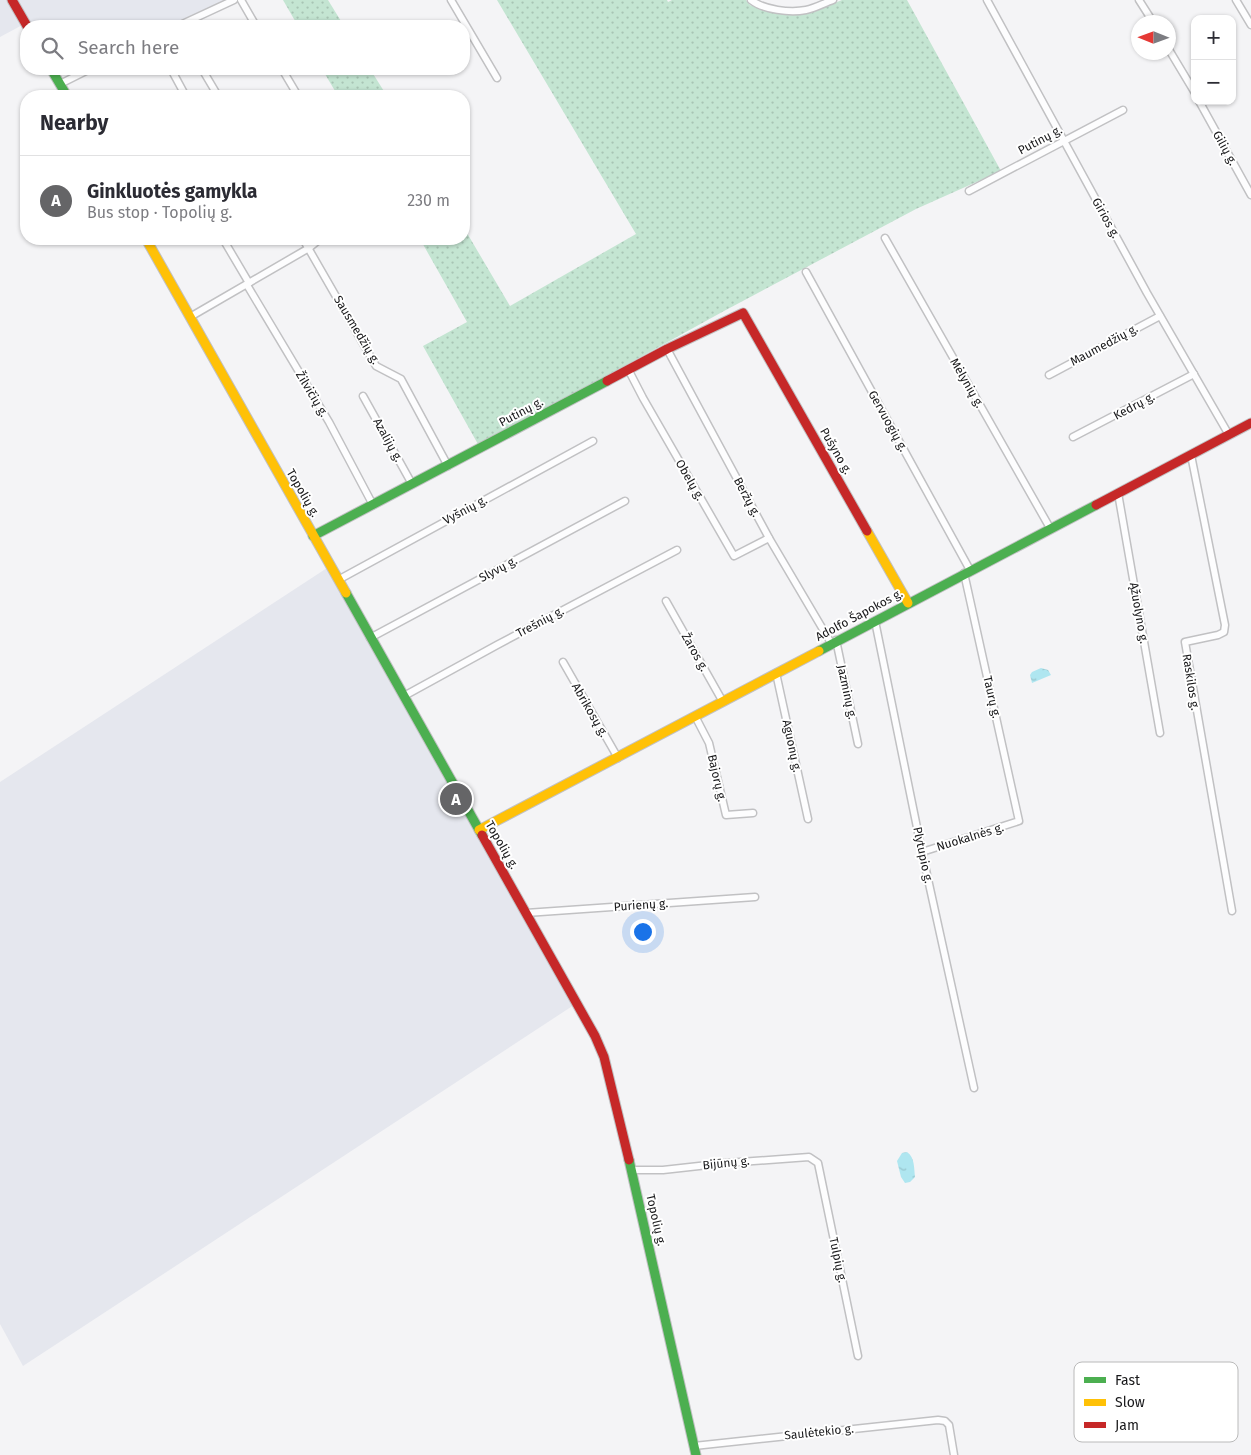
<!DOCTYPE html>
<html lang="en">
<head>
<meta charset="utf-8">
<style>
	:root { --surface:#fff; --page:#f7f7f7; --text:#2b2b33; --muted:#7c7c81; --line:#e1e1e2; --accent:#656567 }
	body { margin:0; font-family:"Fira Sans",sans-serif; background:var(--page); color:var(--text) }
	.controls { position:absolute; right:15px; top:15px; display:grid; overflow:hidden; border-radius:10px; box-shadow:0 1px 4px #0004 }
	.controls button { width:45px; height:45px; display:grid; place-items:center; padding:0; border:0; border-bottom:1px solid var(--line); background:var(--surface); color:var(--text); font:25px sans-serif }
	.compass { position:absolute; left:1131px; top:15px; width:45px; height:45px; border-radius:50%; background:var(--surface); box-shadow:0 1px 4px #0004; rotate:271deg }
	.you { position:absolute; left:642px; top:931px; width:18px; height:18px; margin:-12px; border:4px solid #fff; border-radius:50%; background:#1a73e8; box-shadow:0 0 0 8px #1a73e833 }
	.badge { display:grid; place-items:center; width:32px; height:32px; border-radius:50%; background:var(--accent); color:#fff; font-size:16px; font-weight:700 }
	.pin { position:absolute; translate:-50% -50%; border:2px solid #fff; box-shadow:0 1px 5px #0006 }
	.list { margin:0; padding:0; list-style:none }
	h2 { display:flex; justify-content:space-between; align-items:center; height:65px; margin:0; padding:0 20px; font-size:21px }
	h2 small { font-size:16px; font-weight:400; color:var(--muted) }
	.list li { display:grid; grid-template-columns:32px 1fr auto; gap:15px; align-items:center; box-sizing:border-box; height:90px; padding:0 20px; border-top:1px solid var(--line) }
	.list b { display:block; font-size:19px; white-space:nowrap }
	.list p { margin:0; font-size:16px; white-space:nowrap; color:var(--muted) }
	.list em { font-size:16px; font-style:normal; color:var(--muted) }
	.icon { flex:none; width:28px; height:28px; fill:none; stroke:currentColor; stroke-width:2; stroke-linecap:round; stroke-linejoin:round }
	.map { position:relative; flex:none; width:1251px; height:1455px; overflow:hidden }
	.search { position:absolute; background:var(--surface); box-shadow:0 1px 4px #0004; left:20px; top:20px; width:450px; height:55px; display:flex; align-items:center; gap:12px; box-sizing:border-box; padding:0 18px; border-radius:20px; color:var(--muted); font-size:19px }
	.panel { position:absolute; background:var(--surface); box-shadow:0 1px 4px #0004; left:20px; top:90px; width:450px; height:155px; border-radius:20px }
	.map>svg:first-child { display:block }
</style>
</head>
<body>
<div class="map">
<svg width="1251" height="1455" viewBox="0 0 1251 1455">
	<defs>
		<pattern id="grass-dots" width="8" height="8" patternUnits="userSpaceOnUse" patternTransform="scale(1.25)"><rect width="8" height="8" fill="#c4e5d2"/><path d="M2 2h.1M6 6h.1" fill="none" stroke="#a8c4b4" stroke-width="1.8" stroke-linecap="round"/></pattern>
		<pattern id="water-ripples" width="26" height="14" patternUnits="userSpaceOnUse" patternTransform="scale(1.25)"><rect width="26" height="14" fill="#afe6f0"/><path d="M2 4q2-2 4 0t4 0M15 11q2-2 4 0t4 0" fill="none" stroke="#96c5cd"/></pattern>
	</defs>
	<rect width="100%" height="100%" fill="#f4f4f6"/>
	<!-- built -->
	<g fill="#e5e7ee">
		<path d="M0 0H228L173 26H31L28 22 0 37Z"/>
		<path d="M327 568 574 1005 23 1366 0 1324V782Z"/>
	</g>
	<!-- grass -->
	<g fill="url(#grass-dots)">
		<path d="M283 0H328L344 26H298Z"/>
		<path d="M497 0H667L668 2 672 0H746L750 5 768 12 790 15 812 12 842 0H907L1001 171 916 209 724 311 479 446 423 346 467 322 420 239H464V228L510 306 636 234Z"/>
		<path d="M322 69H370L387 96H338Z"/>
	</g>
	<!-- water -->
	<g fill="url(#water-ripples)">
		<path d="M1041 668 1048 670 1051 675 1032 683 1030 675 1032 672Z"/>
		<path d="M907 1152C915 1157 914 1169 915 1177L910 1182 905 1183 901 1177 897 1161 902 1153Z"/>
	</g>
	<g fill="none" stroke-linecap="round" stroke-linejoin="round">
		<!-- street casing -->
		<g stroke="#c1c1c3" stroke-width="9">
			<g id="street">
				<path d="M241 0 256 26"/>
				<path d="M451 0 497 78"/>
				<path d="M751 0C764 10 790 13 806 10 816 8 824 3 833 0"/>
				<path d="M987 0 1147 293 1229 435"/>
				<path d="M1139 0 1153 22"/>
				<path d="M1236 0 1251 25"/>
				<path d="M178 26 234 0"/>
				<path d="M1168 48 1195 93"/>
				<path d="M171 69 184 93 185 96"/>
				<path d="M202 69 218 96"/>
				<path d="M282 69 298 96"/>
				<path d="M60 84 90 69"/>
				<path d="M1199 101 1251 195"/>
				<path d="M969 191 1123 110"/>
				<path d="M885 238 1050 528"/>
				<path d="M223 239 249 283"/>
				<path d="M303 239 376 366 401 379 448 466"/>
				<path d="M806 272 970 570"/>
				<path d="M247 285 329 422 373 505"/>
				<path d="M190 317 309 248 320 239"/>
				<path d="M667 349 769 538 831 643"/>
				<path d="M628 369 643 398 734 556 769 538"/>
				<path d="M1049 375 1160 316"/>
				<path d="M363 396 412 484"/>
				<path d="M1073 437 1194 374"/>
				<path d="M1191 455 1225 625 1224 632 1218 635 1185 642 1232 911"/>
				<path d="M1118 493 1160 733"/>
				<path d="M338 580 593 441"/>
				<path d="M666 601 723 702"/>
				<path d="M875 621 922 852 974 1088"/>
				<path d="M370 638 625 501"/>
				<path d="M836 640 858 744"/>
				<path d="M563 662 618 758"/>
				<path d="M776 673 808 819"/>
				<path d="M404 696 497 645 677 550"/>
				<path d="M695 716 709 743 726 815 753 813"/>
				<path d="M922 852 1019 821 964 573"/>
				<path d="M526 913 755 897"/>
				<path d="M632 1170H663L726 1163 809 1157 818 1163 858 1356"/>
				<path d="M694 1446 938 1420 945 1421 949 1425 954 1455"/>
			</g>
		</g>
		<!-- fast casing -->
		<g stroke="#c1c1c3" stroke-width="11">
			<g id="fast">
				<path d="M51 69 67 96"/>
				<path d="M313 536 607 381"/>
				<path d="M346 593 482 835"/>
				<path d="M819 651 1096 505"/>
				<path d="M629 1160 696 1455"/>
			</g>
		</g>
		<!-- slow casing -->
		<g stroke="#c1c1c3" stroke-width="11">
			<g id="slow">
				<path d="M146 239 346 593"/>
				<path d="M867 531 908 603"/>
				<path d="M479 830 819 651"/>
			</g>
		</g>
		<!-- jam casing -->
		<g stroke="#c1c1c3" stroke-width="11">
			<g id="jam">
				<path d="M12 0 27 26"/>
				<path d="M607 381 667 349 743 313 867 531"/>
				<path d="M1096 505 1251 423"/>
				<path d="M482 835 595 1036 604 1057 629 1160"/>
			</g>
		</g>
		<!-- street -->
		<use href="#street" stroke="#fdfdfe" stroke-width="6"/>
		<!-- fast -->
		<use href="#fast" stroke="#4caf50" stroke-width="9"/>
		<!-- slow -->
		<use href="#slow" stroke="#ffc107" stroke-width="9"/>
		<!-- jam -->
		<use href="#jam" stroke="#c62828" stroke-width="9"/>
	</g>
	<g text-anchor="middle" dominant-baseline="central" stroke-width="4" stroke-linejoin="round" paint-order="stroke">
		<!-- street labels -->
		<g font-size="12" fill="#18181a" stroke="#fff">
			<text transform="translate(1040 140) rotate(-28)">Putinų g.</text>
			<text transform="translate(1225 148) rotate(61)">Gilių g.</text>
			<text transform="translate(1106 218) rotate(61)">Girios g.</text>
			<text transform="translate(357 330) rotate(59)">Sausmedžių g.</text>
			<text transform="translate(1104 345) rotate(-28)">Maumedžių g.</text>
			<text transform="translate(967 383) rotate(60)">Mėlynių g.</text>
			<text transform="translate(312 394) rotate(59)">Žilvičių g.</text>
			<text transform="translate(1134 406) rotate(-28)">Kedrų g.</text>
			<text transform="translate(521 412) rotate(-28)">Putinų g.</text>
			<text transform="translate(888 421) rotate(61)">Gervuogių g.</text>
			<text transform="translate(388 440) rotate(61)">Azalijų g.</text>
			<text transform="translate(836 451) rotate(60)">Pušyno g.</text>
			<text transform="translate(690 480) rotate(60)">Obelų g.</text>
			<text transform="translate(303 493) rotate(60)">Topolių g.</text>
			<text transform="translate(747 497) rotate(62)">Beržų g.</text>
			<text transform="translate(465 510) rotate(-28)">Vyšnių g.</text>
			<text transform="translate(498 569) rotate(-28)">Slyvų g.</text>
			<text transform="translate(1139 613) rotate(80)">Ąžuolyno g.</text>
			<text transform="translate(859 615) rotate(-28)">Adolfo Šapokos g.</text>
			<text transform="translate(540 622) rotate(-28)">Trešnių g.</text>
			<text transform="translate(695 652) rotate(61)">Žaros g.</text>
			<text transform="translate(1191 682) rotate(81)">Raskilos g.</text>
			<text transform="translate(847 692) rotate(78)">Jazminų g.</text>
			<text transform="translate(992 697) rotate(77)">Taurų g.</text>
			<text transform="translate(590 710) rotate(60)">Abrikosų g.</text>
			<text transform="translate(792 746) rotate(78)">Aguonų g.</text>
			<text transform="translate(717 778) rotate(77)">Bajorų g.</text>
			<text transform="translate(970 837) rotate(-17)">Nuokalnės g.</text>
			<text transform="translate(502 845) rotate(60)">Topolių g.</text>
			<text transform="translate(923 855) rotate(78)">Plytupio g.</text>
			<text transform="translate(641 905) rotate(-4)">Purienų g.</text>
			<text transform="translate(726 1163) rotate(-6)">Bijūnų g.</text>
			<text transform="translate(656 1220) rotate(77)">Topolių g.</text>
			<text transform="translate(838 1260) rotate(78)">Tulpių g.</text>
			<text transform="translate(819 1432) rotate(-6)">Saulėtekio g.</text>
		</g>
	</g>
	<!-- legend -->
	<rect x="1074" y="1362" width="164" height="80" rx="8" fill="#fff" stroke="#bababa" stroke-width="1"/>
	<rect x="1084" y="1377" width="22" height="6" fill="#4caf50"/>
	<rect x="1084" y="1399" width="22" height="7" fill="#ffc107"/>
	<rect x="1084" y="1422" width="22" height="6" fill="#c62828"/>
	<g font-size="14" fill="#18181a">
		<text x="1115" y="1385">Fast</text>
		<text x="1115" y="1407">Slow</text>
		<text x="1115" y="1430">Jam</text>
	</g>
</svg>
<div class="controls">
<button>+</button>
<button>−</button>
</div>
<svg class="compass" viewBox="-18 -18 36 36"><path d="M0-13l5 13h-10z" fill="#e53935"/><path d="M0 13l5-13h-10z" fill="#7c7c81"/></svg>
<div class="you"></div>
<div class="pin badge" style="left:456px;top:799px">A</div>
<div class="search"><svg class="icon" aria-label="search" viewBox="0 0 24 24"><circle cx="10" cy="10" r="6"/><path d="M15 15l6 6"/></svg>Search here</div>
<section class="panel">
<h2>Nearby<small></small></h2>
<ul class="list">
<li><span class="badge">A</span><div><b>Ginkluotės gamykla</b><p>Bus stop · Topolių g.</p></div><em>230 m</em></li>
</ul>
</section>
</div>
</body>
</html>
